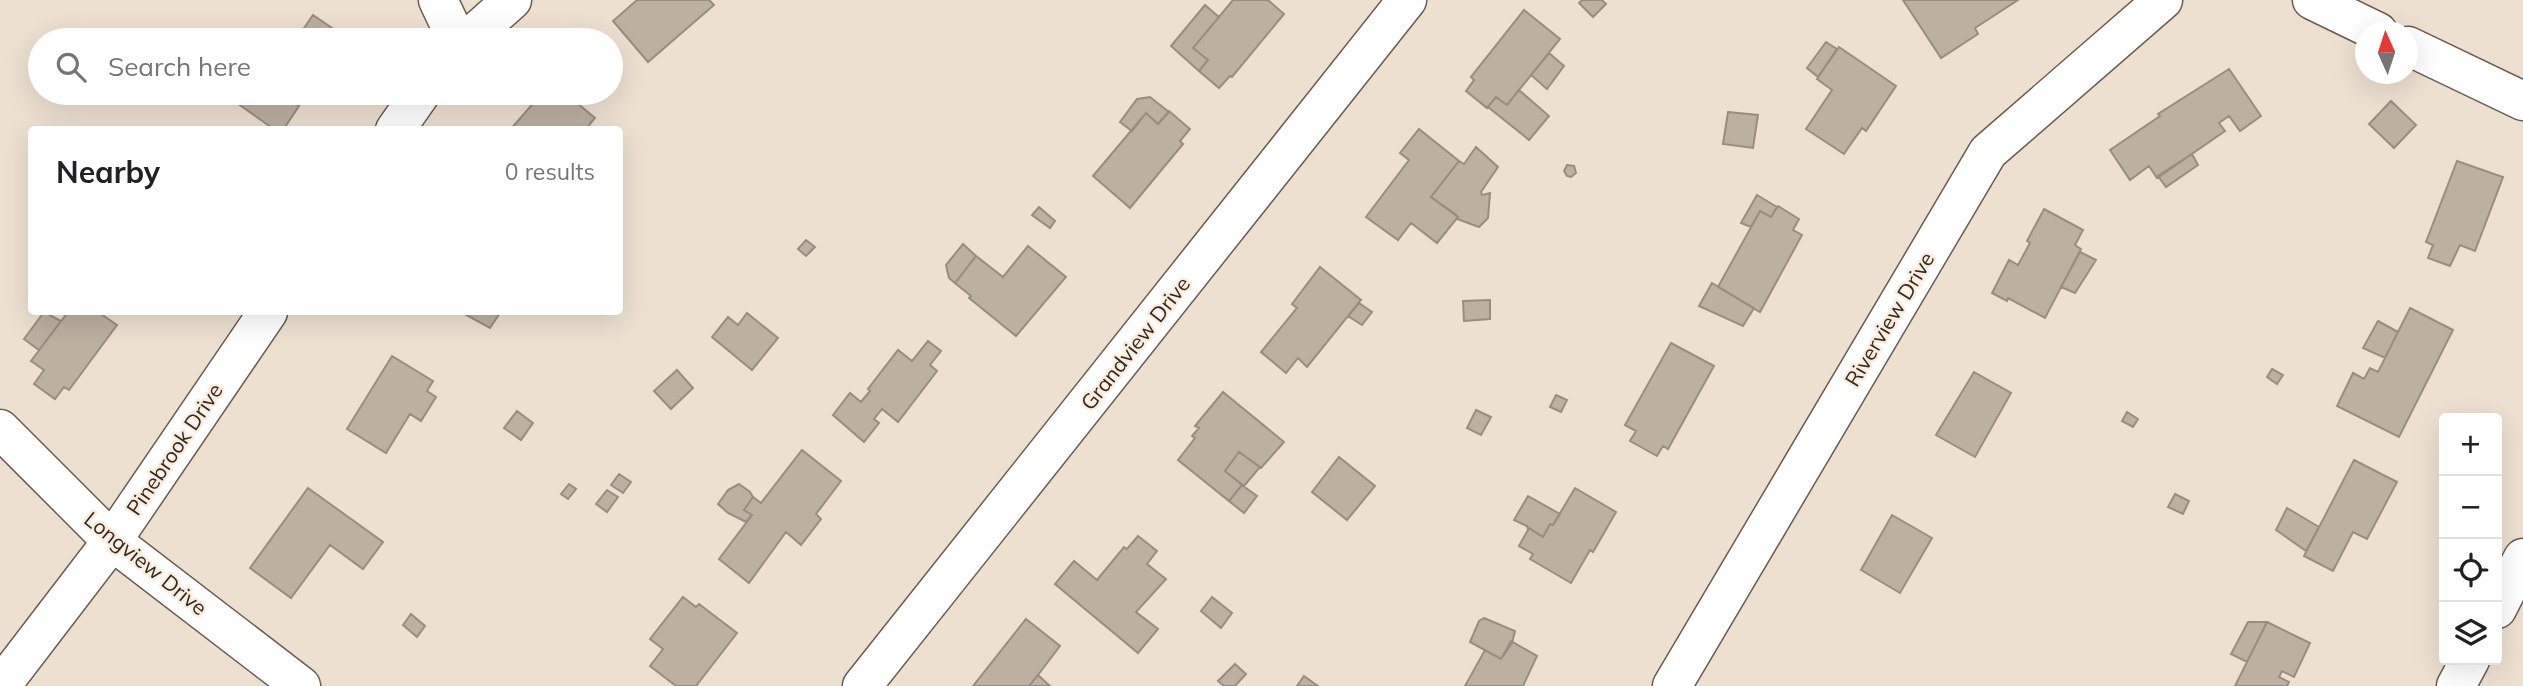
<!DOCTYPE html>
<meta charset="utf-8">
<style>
body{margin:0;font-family:Mulish,sans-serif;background:#f2f2f2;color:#202124}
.controls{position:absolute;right:21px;bottom:21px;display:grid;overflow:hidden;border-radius:7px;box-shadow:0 7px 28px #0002}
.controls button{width:63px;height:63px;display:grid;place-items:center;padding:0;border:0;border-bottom:2px solid #e0e0e0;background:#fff;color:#202124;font:35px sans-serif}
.compass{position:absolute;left:2355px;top:21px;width:63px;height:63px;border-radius:50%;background:#fff;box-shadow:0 7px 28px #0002;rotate:357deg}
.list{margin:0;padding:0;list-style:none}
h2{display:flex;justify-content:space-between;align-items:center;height:91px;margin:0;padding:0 28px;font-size:30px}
h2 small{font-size:23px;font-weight:400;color:#757577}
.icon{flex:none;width:38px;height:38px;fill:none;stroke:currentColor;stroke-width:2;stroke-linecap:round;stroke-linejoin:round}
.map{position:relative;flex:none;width:2523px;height:686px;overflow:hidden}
.search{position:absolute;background:#fff;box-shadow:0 7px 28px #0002;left:28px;top:28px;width:595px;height:77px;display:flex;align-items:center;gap:18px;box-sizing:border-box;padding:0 24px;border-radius:38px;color:#757577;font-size:26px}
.panel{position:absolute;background:#fff;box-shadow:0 7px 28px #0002;left:28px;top:126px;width:595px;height:189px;border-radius:7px}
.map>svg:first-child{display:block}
.building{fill:#bcb0a1;stroke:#998d7f;stroke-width:2}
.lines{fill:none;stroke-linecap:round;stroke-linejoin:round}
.minor-casing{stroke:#685d50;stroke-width:41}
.tertiary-casing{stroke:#685d50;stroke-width:41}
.minor{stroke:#fff;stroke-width:38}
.tertiary{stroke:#fff;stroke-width:38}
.labels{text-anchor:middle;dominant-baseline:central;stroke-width:5;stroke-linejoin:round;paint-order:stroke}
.street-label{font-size:21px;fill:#2f2a24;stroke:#fbedde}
</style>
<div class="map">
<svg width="2523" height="686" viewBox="0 0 2523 686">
<rect width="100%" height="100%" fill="#ede0d1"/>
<!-- building -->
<path class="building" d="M637,0H709L714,5L648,62L613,21Z
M1233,0H1268L1284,14L1232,77L1230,76L1219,88L1199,71L1208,60L1193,48Z
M1582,0H1602L1606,4L1593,17L1579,3Z
M1903,0H2018L1975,28L1978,34L1941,58Z
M1205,5L1219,17L1193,48L1208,60L1199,71L1171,46Z
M1524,10L1560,39L1507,105L1496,97L1487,108L1466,91L1474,80L1471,77Z
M313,15L348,39L347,40H296Z
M1826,42L1837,49L1818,77L1807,68Z
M1839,47L1896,86L1866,131L1862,128L1844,154L1806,129L1832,90L1817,79Z
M1549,53L1564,66L1547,89L1531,75Z
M2229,69L2261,116L2240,131L2229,116L2219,123L2225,131L2157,178L2149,166L2130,180L2110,150L2160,116L2158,114Z
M1519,90L1549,116L1529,140L1488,107L1496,97L1507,105Z
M229,93H302L295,103L299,106L283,130H275L227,96Z
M542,93H565L595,118L585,130H510Z
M1150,97L1169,112L1158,124L1146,113L1132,131L1120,122L1137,99Z
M2391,101L2416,125L2394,148L2369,124Z
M1169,111L1190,129L1180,141L1183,144L1130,208L1093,176L1146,113L1158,124Z
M1728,112L1758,115L1753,148L1723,144Z
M1419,129L1459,161L1431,197L1458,217L1437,243L1411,223L1398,240L1366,217L1409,160L1400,153Z
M1476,147L1498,167L1481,192L1482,195L1490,193L1488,218L1479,227L1457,219L1458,217L1455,214L1431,197L1459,161L1464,164Z
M2192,154L2198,165L2166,187L2158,176Z
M2457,161L2503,177L2475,251L2460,245L2450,266L2428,258L2433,245L2426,242Z
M1567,165L1574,166L1576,173L1571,177L1567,176L1564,171Z
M1757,195L1777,207L1771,217L1760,211L1751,227L1741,223Z
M1778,206L1799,219L1793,230L1802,235L1760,312L1718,287L1760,211L1771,217Z
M1039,207L1055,221L1050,228L1032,215Z
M2044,209L2083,230L2075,245L2081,249L2045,318L2008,298L2007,301L1992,293L2009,260L2018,265L2030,243L2027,241Z
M806,240L815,247L806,256L798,249Z
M963,244L976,256L955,283L949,278L946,265Z
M1028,246L1066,277L1016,336L969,298L971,296L955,283L976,256L1003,277Z
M2080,252L2096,260L2075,293L2061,287Z
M1320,267L1361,300L1307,367L1298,358L1286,373L1261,352L1297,308L1292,304Z
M1712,283L1754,308L1743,326L1699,306Z
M1490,300V319L1464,321L1463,301Z
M1359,303L1372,312L1362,325L1348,316Z
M2410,308L2453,330L2399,437L2337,406L2353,373L2364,379L2370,368L2378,372Z
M44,312L61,321L39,350L24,339Z
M68,312H98L117,325L69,390L64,387L55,399L34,384L44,370L31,361Z
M461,312H498L500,313L490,328Z
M747,313L778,338L752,370L712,337L728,317L738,325Z
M2378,321L2398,332L2385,358L2363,348Z
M928,341L941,351L930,365L937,371L898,422L882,409L874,419L879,423L864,442L833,415L850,393L861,402L870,391L868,389L898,350L912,361Z
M1671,343L1714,366L1668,449L1663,446L1657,456L1630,441L1636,431L1625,425Z
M392,356L433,381L427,391L436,397L421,421L410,414L386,453L347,429Z
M2272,369L2283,375L2277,384L2267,377Z
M677,370L693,388L671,409L654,391Z
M1974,372L2011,393L1975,457L1936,435Z
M1223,392L1284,442L1261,468L1239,452L1225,471L1242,485L1229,501L1178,460L1195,438L1192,436L1199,428L1195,426Z
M1556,395L1567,400L1561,412L1550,407Z
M1476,410L1491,417L1481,435L1467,428Z
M517,411L533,423L521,440L504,428Z
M2127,412L2138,419L2133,427L2122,421Z
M802,450L841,481L816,514L821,519L801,545L786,532L749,583L719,559L752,515L744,510L753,497L761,503Z
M1239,452L1260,467L1244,486L1225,471Z
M1339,457L1375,486L1347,520L1312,492Z
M2354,460L2397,482L2367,539L2353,532L2333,571L2304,556Z
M619,474L631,482L623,493L611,485Z
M569,484L576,489L568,499L561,494Z
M739,484L750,492L753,497L744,510L752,515L746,522L728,513L718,504L728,490Z
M1242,485L1257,496L1244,513L1229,501Z
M308,488L383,542L363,569L330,545L291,598L250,568Z
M1575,488L1616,512L1593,552L1590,550L1571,583L1530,559L1533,554L1519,546L1529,528L1543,537L1550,524L1553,525Z
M607,490L618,497L607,512L596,504Z
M2175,494L2189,501L2183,514L2168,507Z
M1528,496L1560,514L1553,525L1550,524L1543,537L1529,528L1528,530L1527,526L1514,520Z
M2287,508L2319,527L2306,551L2276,530Z
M1892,515L1932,538L1900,593L1861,570Z
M1138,536L1157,551L1147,564L1166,579L1136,612L1158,629L1138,653L1055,584L1074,561L1097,580L1124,547L1127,549Z
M683,597L696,607L699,604L737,633L696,686H676L650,666L663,649L650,639Z
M1212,597L1232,613L1221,628L1201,611Z
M411,614L425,626L417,637L403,625Z
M1484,618L1515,631L1512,643L1501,659L1470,642L1479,621Z
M1026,619L1060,646L1038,675L1029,686H973Z
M2248,622H2267L2247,662L2231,654Z
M2267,622L2310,643L2294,677L2282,671L2279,677L2289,682L2287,686H2235Z
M1511,641L1537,656L1523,686H1465L1485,650L1501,659Z
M1235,664L1246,674L1235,686H1224L1218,681Z
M1038,675L1050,686H1029Z
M1304,676L1318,686H1297Z"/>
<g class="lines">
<!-- minor casing -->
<g class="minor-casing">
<path id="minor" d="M438,0L457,40
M2312,0L2378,32
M467,40L512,0
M2408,46L2523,101
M395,130L421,93
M2497,609L2523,558
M1,686L112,541L268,312
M862,686L1407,0
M1672,686L1988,152L2163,0
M2456,686L2470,660"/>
</g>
<!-- tertiary casing -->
<g class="tertiary-casing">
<path id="tertiary" d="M0,429L112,541L301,686"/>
</g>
<!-- minor -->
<use href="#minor" class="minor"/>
<!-- tertiary -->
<use href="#tertiary" class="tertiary"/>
</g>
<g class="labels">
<!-- street labels -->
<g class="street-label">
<text transform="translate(1889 319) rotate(-59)">Riverview Drive</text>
<text transform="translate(1135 343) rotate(-52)">Grandview Drive</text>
<text transform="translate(174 449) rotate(-56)">Pinebrook Drive</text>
<text transform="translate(146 563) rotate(39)">Longview Drive</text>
</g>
</g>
</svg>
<div class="controls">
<button>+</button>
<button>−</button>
<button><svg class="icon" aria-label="locate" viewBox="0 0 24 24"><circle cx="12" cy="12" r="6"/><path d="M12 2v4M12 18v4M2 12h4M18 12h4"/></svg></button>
<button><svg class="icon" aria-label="layers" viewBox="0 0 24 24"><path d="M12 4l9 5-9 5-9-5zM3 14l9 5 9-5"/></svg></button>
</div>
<svg class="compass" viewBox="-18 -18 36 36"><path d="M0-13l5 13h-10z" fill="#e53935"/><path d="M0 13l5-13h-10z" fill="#757577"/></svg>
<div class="search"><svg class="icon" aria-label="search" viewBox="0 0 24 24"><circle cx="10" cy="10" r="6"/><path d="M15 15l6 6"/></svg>Search here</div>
<section class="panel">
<h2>Nearby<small>0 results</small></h2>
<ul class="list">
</ul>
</section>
</div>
